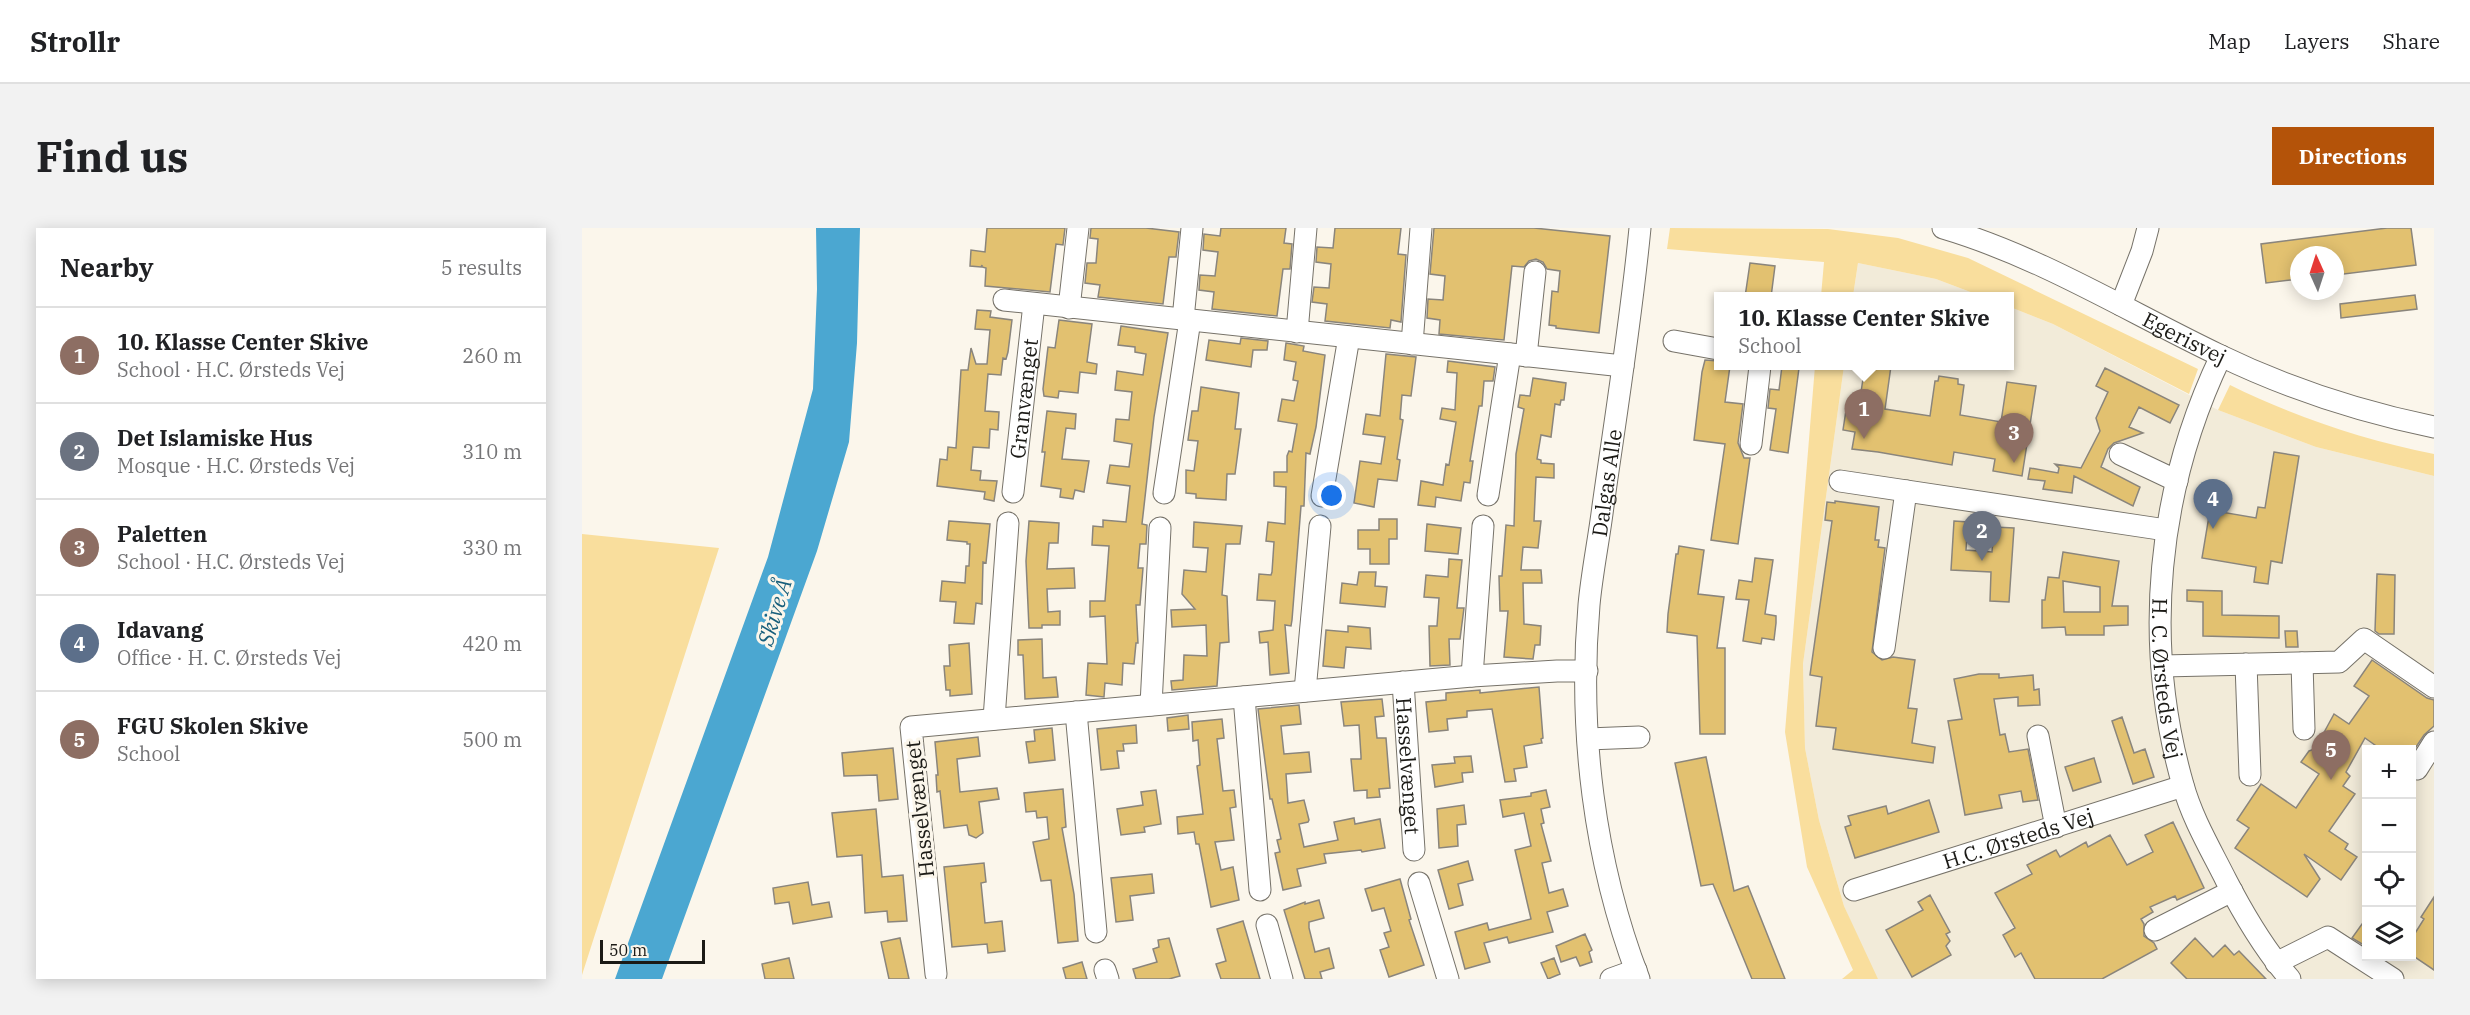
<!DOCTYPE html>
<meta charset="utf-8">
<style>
body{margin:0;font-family:"IBM Plex Serif",serif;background:#f2f2f2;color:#202124}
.controls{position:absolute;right:18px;bottom:18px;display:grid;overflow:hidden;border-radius:0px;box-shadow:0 3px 15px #0003}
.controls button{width:54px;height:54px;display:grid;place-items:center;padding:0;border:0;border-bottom:2px solid #e0e0e0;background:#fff;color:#202124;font:30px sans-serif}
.compass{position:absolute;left:1708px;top:18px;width:54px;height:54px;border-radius:50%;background:#fff;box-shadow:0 3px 15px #0003;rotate:357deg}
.scale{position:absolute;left:18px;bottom:15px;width:105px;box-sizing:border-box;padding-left:6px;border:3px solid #1b1a16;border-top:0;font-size:16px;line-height:21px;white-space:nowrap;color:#1b1a16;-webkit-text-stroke:4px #fbf6eb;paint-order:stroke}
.you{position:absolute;left:750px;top:268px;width:21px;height:21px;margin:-15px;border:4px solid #fff;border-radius:50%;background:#1a73e8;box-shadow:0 0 0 9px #1a73e833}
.badge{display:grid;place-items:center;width:39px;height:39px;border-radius:50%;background:#b45309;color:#fff;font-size:20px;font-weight:700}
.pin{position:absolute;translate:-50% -50px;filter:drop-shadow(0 2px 3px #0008)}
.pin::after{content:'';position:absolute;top:32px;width:21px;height:18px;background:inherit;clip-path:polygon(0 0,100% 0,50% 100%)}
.popup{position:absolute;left:1132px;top:64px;width:300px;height:78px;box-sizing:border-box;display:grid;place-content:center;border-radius:0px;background:#fff;filter:drop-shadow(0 2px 4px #0005);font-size:20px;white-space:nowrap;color:#757577}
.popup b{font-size:22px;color:#202124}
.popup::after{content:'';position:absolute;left:50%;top:100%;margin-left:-12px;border:12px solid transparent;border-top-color:#fff}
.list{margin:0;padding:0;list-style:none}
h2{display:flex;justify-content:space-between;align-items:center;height:78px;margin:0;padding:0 24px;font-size:26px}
h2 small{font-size:20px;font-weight:400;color:#757577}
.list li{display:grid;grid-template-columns:39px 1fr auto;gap:18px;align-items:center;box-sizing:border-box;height:96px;padding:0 24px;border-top:2px solid #e0e0e0}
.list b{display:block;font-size:22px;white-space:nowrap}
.list p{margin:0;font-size:20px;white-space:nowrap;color:#757577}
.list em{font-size:20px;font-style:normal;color:#757577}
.icon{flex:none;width:33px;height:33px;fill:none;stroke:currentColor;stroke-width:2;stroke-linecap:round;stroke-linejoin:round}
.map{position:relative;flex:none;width:1852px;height:751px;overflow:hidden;border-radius:0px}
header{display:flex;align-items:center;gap:36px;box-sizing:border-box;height:84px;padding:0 30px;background:#fff;border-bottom:2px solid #e0e0e0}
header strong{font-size:28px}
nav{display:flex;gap:33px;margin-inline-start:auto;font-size:21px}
.intro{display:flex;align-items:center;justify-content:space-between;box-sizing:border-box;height:144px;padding:0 36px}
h1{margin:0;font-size:42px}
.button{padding:15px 27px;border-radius:0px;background:#b45309;color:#fff;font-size:21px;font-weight:700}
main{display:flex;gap:36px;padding:0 36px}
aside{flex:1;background:#fff;border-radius:0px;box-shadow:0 3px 15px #0003}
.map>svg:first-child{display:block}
.built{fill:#f2ebd9;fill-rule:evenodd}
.green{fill:#f9de9d}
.water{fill:#4ba7d1}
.building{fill:#e2c170;stroke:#8a857c;stroke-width:1.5;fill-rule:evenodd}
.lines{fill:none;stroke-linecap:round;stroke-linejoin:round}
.minor-casing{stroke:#767269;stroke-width:23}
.minor{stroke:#fff;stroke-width:21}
.labels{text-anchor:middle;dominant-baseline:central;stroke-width:6;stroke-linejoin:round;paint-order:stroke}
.street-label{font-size:21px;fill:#1b1a16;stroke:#fbf6eb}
.water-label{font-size:22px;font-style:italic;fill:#175e7b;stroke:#fbf6eb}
</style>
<header>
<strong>Strollr</strong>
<nav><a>Map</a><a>Layers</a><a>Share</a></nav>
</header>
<div class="intro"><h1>Find us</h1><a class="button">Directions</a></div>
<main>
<aside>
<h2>Nearby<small>5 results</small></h2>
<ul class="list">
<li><span class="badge" style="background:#8d6e63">1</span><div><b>10. Klasse Center Skive</b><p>School · H.C. Ørsteds Vej</p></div><em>260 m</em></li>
<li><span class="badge" style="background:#6b7280">2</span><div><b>Det Islamiske Hus</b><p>Mosque · H.C. Ørsteds Vej</p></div><em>310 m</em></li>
<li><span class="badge" style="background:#8d6e63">3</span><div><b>Paletten</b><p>School · H.C. Ørsteds Vej</p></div><em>330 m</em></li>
<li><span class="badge" style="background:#5c6f8a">4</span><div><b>Idavang</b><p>Office · H. C. Ørsteds Vej</p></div><em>420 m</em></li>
<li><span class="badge" style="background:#8d6e63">5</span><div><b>FGU Skolen Skive</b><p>School</p></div><em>500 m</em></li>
</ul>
</aside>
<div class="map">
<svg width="1852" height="751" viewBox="0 0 1852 751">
<rect width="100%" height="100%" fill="#fbf6eb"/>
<!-- built -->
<path class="built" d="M1276,35L1354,51L1399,68H1271Z
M1428,79L1471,96L1636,182L1734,219L1852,248V751H1296L1290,743L1262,678L1237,592L1223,520L1221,436L1262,138H1428ZM1784,522H1830V728H1784Z"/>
<!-- green -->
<path class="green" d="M1088,0L1246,1L1316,10L1386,30L1616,141L1607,166L1471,96L1428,79V68H1399L1354,51L1276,35L1271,68H1239L1242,34L1085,21Z
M1233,138H1262L1221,436L1223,520L1237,592L1262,678L1296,751H1260L1271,742L1225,639L1203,504Z
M1648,157C1713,189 1781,212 1852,226V248L1734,219L1636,182Z
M0,306L137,320L0,747Z"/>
<!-- water -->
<path class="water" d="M234,0H278L275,115L267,214L235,323L80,751H33L186,329L231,161L235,61Z"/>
<!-- building -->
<path class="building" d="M405,0H483L481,17L474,16L468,64L403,58L404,40L400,39V37L399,39L388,38L389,22L403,24Z
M509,0H564L597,4L594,29H587L581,76L516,69L518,57L503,55L505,35H514L516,11L508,10Z
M639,0H704L702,15L710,16L708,41H701L695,88L630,81L632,64L617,62L618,47L633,48L636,24L621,22L622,6L638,8Z
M753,0H819L816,26L824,27L819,94L809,92L808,100L743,93L745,76L730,74L732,59L747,60L749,36L734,34L735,19L751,20Z
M852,0H952L1028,8L1017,105L974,100V98L967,97L970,63L976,64L978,43L965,41L961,34L954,31L947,33L942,39L930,38L922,112L857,106L858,92L845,90L846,71L861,72L863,48L848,46Z
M1805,0H1829L1834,37L1754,47L1753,27H1717V51L1684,55L1679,16Z
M1168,35L1193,38L1189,69H1163Z
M1833,67L1835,81L1759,90L1758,76Z
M395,82L409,83L408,89L430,92L426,124L424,131L421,130L419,147L406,146L403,183L417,184L416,202L408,201L407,220L391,219L389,242L399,243L398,252L415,253L412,273L402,271L403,264L355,258L358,231L365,232L366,219L374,220L379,142H386L389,120L394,136H405L408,102L393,101Z
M477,92L510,96L505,134L515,136L514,146L498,144L496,165L477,163L476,170L462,168L461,161L466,119L473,120Z
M539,98L586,105L572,189L560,296L565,297L564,316H558L556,340H561L558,377H554L556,415H554L552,436L541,435L540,457L523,455L522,469L504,467L506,435L525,436L523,388L508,389V373H523L527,318L510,317L511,298L521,299V292L544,294L548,258L525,255L528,237L547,239L550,216L532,213L534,191L547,192L550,164L533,162L535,143L561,147L564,126L553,124V119L536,117Z
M659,110L686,113L685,122H671L669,139L624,132L627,112L658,116Z
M704,115L722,118L721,123L743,127L734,199L728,226L724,225L722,278H719L710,392L709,398L703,397L707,445L688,447L686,414L678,415L677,404L691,402L693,373L675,372L677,346L689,347L690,344L692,314L684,313L686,294L703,296L704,259L692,258V244H705V228L707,223L710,224L715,196L696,193L700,171L712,173L716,153L711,152L714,134L702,132Z
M804,126L834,129L829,168L820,167L818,191L821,192L815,231L818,232L815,253L796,251L792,279L772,275L778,233L799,236L803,209L781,206L784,186L798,188Z
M1123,132L1137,133V138H1148L1143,174L1161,176L1156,215L1162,230H1168L1156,316L1129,312L1143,216L1112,212L1120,144Z
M866,133L913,139L911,153H902L900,178H897L888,233H891L888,255L882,254L879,273L854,269L853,279L836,277L839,253L861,257L864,236L867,237L874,194L858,191L860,180L873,182L875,145L865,144Z
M1200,138L1217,140L1206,225L1188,222L1194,181L1186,180L1188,161L1197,162Z
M1283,138H1309L1303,181L1348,188L1353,153H1356L1357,148L1376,151V156L1382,157L1378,187L1419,194L1425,154L1454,158L1440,248L1411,243L1413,231L1372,224L1370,237L1296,224L1270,221L1273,204L1261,202L1265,176L1277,177Z
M1523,140L1597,177L1588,195L1557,179L1547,199L1561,205L1532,215L1526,221L1519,239L1558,259L1551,278L1492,248L1490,265L1461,261L1463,253L1446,251L1448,240L1476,245L1477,240L1473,236L1499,240L1518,203L1514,190L1526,164L1514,158Z
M951,150L984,155L982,172H979L978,177L973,176L969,209L959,207L955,231L959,232V235L972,236V250L954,249L952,293H959L956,320L941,319L939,342H959L960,355H941L942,396L959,398L958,417H953L951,431L922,429L926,383H918L917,348H920L924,297L932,298L934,226L942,181L936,179L938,167L948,168Z
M619,159L657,165L653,201H659L653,246H645L644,272L614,270V266L604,265V242L612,243L616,213L606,212L610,183H616Z
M465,183L494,186L493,201L484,200L480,231L507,233L502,264L493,262L491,271L478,269L479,261L459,258L463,224H460Z
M1692,224L1717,228L1700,335L1689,333L1686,356L1672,354L1674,339L1620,330L1628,282L1674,290L1676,279L1683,280Z
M1253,273L1297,279L1293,312H1297L1296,319L1303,320L1290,424L1300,432L1311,429L1333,432L1326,480L1335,481L1330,515L1353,519L1351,535L1251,521L1254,500L1234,498L1240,449L1228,447L1250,293L1243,292L1245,274L1253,275Z
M797,291H815V311H807V336H788V321H776V302H797Z
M367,293L408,296L404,335L401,334L400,376L394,375L392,396L372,395L374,374L358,373L360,353L383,355L384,338H387L388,316H385V314L365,312Z
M447,293L477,295L476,315H467L465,341L492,340L493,360L465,361L466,384L478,383V397H460V400H447L444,333Z
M1372,293L1386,294L1384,322L1410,324L1412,299L1432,300L1427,374L1408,373L1409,344L1369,342Z
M612,294L660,298L658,316H644L640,367L645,368L647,414L638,415L635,458L590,462L589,453L601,452L602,427L625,428L624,397L590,399L589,382L613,381L600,366L602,342L624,344L626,320L611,319Z
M845,296L879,300L876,326L843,323Z
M1097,318L1122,322L1116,366L1142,369L1135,420H1143V506H1118L1115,408L1085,404L1086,386L1094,326H1096Z
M1481,324L1537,333L1530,378H1546V397L1522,398V407H1484L1483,399L1460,400V372H1463L1466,349L1477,350ZM1481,353L1518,359V384H1482Z
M1173,330L1191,332L1183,386L1194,388V395L1192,412L1180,410L1179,416L1161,413L1167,372L1154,371L1157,352L1170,354Z
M867,331L880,332L875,380H882L878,411H867L868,437L848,438L847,398H855L857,370L842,369L844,347L866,349Z
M777,344H794L793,358L805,359L803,379L758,375L760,355L775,357Z
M1795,346L1813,347L1812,406H1797L1793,403Z
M1605,362L1640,363V387L1697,388V410L1621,408V374L1605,373Z
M766,398L788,400L789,421L764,419L762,440L741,438L744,402L766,404Z
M1703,403H1715L1716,419H1704Z
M460,411L461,450L474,449L476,469L443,471L441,427H436V412Z
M387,415L390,466L368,468V462H364L362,438H368L367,417Z
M1790,432L1845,470L1852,472V498L1842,507L1832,522H1800L1783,510L1764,544L1768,548L1761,558L1773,566L1747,603L1766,616L1763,621L1775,629L1759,652L1722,626L1738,651L1725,669L1653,620L1667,600L1655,592L1679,556L1714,580L1737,546L1719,534L1727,523L1733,521L1752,486L1767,496L1787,468L1772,458Z
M1397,446H1417V450L1451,447L1452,462L1457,461L1458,477L1436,478V469L1412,471L1418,507L1423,506L1427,524L1446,521L1456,572L1441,574L1439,563L1417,567L1420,580L1383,587L1366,493L1380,491L1372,451Z
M957,459L961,510L959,511L960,515L942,518L945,539L932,541L934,553L923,554L910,481L885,483V489L865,491L866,502L847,504L844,474L864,472V465L898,462V465Z
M800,471L802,488L793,489L795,510H804L808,560L797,561L798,569L785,570V562L772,563L769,531H779V528L777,497L762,498L759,474Z
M717,477L719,496L699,498L702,526L727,524L729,544L704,546L706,575L722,572L727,592L726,594L717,596L722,619L756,612L752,594L772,590L773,596L798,591L803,620L780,624L779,622L742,626L744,635L715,641L719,658L701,662L693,625L698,624L695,612L699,611L690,571H688L676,481Z
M606,487L607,501L586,503L585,490Z
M1540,489L1552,525L1563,521L1572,549L1551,556L1530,493Z
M640,491L642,510L635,511L641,563L652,562L654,579L648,580L652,612L633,614L639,642L651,639L657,672L629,679L617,616H614L612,604L596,606L595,589L621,586L615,538L618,537L616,512L611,513L610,494Z
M554,497L555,515L541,516L542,523H535L537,540L519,542L515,501Z
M470,500L473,532L447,535L444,514L453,513L452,502Z
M396,509L398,528L375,531L378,564L415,560L417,571L397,574L401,605L394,610L387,607L385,597L362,600L358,563L355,564L354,547H356L353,514Z
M311,520L316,571L297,573L295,547L262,548L260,525Z
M889,528L891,544L880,545L881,554L853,559L850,537L873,535L872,529Z
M1124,529L1152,663L1166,658L1203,751H1170L1131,656L1119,658L1093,535Z
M1512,530L1519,554L1491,563L1483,539Z
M481,561L484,599L480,600L492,666L496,713L476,715L469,652L459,653L451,614L467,611L465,589L455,590L454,583L444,584L442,565Z
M574,562L579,596L562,599L563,604L539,607L535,581L561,577L559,564Z
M964,562L968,579L959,581L962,595L959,596L969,633L960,635L967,665L981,661L986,678L965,684L971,704L927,715L925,709L902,715L908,734L883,741L873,704L905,695L907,702L949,691L933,622L949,618L942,585L921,589L918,572L949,568V565Z
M1347,572L1357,604L1273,630L1263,599L1269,597L1266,588L1304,578L1306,586Z
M882,577L884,596L875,597L876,618L857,620L855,581Z
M294,581L300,649L321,647L325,693L306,694L305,683L283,685L280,627L255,629L250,585Z
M1591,594L1622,660L1595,672L1593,668L1568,679L1571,684L1559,691L1562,696V708L1572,715L1575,721L1520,751H1453L1439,725L1433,729L1421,707L1433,700L1413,665L1450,646L1445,637L1474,622L1478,629L1504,614L1506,619L1528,607L1545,637L1571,624L1563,607Z
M886,633L891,652L876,656L881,677L867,681L856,642Z
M402,635L404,654L399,655L403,695L420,693L423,723L406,725L405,716L370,719L362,639Z
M570,646L572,665L548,668L551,692L534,694L529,650Z
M818,651L829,691L827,692L842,737L807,749L798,722L807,719L802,705L809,703L802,680L790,683L783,661Z
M226,654L230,677L247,674L250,689L211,696L207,674L193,676L191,660Z
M1348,667L1368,704L1364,706L1368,713L1364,718L1369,727L1330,749L1304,702L1341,682L1336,674Z
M1852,669V742L1830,727V710L1842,691L1839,689Z
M737,672L742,690L727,694V700L733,724L747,720L752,740L738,744L740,751H723L702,682L723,674V676Z
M1785,689V719L1770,710Z
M661,693L678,751H639L634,736L644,733L635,701Z
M1003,706L1010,722L1007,724L1010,734L998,738L994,729L979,734L974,718Z
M318,710L327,751H307L299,714Z
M587,710L598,748L587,751H554L551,741L575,734L571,721L577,719L576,712Z
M1613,710L1631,729L1643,717L1652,727L1657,723L1684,751H1605L1589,735Z
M207,730L212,751H183L180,736Z
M972,730L978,746L966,751L959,735Z
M500,734L505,751H484L481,740Z"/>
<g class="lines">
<!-- minor casing -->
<g class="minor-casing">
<g id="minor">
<path id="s1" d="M1361,0C1459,29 1545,83 1637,127C1705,160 1779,184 1852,199"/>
<path d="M422,72L1041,138"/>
<path d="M1539,77L1560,23L1566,0"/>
<path d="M487,80L496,0"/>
<path d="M601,91L610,0"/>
<path d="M715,104L724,0"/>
<path d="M1092,113L1136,121"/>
<path d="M830,116L839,0"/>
<path d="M944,128L953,44"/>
<path id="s2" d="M1639,128C1575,262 1560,414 1601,557C1610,590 1629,622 1644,652C1662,687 1682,721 1708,751"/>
<path d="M1169,216L1178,138"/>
<path d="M1538,226L1595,253"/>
<path d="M1258,253L1584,302"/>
<path id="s3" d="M431,264L452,76"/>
<path d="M582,265L608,92"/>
<path d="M906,267L928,126"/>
<path d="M740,268L767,109"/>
<path d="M1302,420L1324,263"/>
<path d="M1720,435L1722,501"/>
<path d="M1664,436L1668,547"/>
<path d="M1580,438L1757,434L1782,411L1852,459"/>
<path d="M890,448L901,298"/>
<path id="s4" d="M821,454L832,622"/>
<path d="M723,463L738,298"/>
<path d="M662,469L678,662"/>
<path d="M569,477L578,300"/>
<path d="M494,484L514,704"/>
<path d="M412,491L426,295"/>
<path d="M1456,508L1474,599"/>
<path d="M1006,511L1057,509"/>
<path d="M1835,541L1852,514"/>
<path d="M837,655L866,751"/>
<path id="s5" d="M1272,662L1601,558"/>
<path d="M685,697L700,751"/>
<path d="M1573,702L1650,663"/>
<path d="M1694,735L1746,709L1811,751"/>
<path d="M523,742L526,751"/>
<path d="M354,746L329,499L890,448L975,443H1005"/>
<path d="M1029,751L1054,742"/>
<path id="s6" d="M1057,751C1012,634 996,503 1007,377C1010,344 1017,311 1021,278C1034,186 1049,93 1058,0"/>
</g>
</g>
<!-- minor -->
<use href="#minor" class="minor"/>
</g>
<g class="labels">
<!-- street labels -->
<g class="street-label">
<text stroke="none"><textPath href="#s1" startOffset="266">Egerisvej</textPath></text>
<text stroke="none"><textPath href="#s3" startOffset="94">Granvænget</textPath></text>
<text stroke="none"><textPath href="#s6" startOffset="504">Dalgas Alle</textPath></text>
<text stroke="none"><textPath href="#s2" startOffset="332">H. C. Ørsteds Vej</textPath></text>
<text stroke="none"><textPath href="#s4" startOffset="84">Hasselvænget</textPath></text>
<text transform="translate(337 581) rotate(-96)">Hasselvænget</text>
<text stroke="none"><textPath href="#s5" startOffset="172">H.C. Ørsteds Vej</textPath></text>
</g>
<!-- water labels -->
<g class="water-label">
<text transform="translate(192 384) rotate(-73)">Skive Å</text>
</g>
</g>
</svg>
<div class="controls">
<button>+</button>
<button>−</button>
<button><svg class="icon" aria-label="locate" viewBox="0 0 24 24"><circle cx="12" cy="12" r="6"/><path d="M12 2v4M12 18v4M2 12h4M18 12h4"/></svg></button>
<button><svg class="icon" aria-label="layers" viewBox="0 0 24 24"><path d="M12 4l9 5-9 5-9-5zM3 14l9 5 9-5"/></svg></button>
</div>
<svg class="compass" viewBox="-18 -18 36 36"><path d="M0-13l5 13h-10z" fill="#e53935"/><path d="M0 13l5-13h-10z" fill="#757577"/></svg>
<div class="scale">50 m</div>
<div class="you"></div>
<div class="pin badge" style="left:1282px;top:211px;background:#8d6e63">1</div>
<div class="popup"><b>10. Klasse Center Skive</b>School</div>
<div class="pin badge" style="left:1400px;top:333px;background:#6b7280">2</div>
<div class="pin badge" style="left:1432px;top:235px;background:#8d6e63">3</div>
<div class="pin badge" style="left:1631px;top:301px;background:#5c6f8a">4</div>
<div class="pin badge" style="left:1749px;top:552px;background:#8d6e63">5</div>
</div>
</main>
